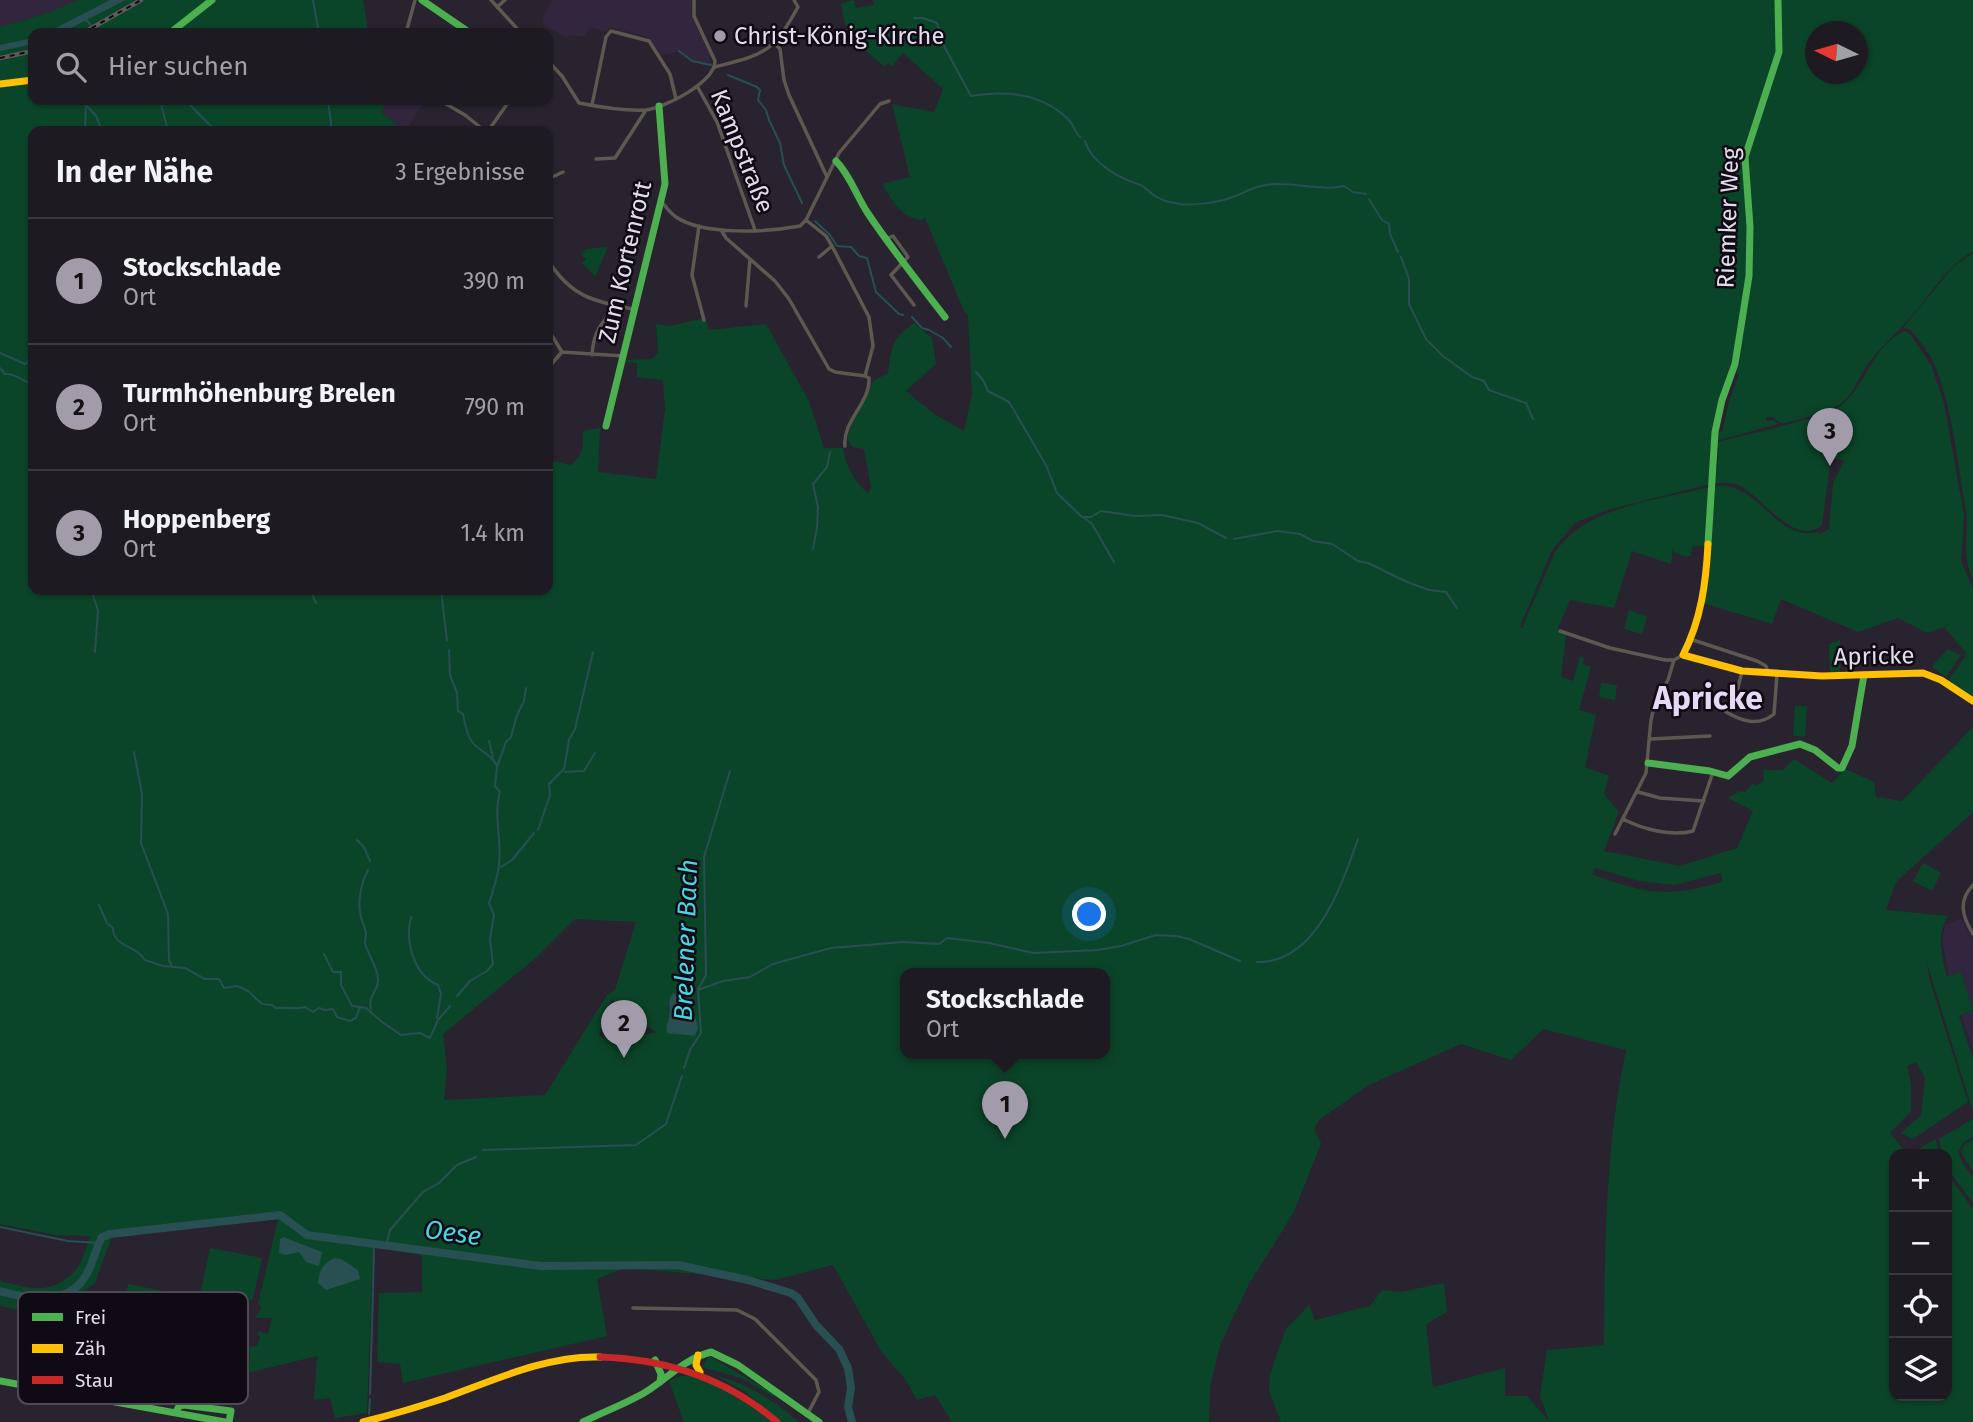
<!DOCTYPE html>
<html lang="de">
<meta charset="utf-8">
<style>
body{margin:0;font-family:"Fira Sans",sans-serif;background:#26232a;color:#f1f3f6}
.controls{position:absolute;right:21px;bottom:21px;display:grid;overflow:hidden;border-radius:14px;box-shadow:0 2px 5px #0004}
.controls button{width:63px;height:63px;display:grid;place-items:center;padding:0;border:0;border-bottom:2px solid #3c3840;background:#1e1a22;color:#f1f3f6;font:35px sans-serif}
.compass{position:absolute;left:1805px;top:21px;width:63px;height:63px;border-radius:50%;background:#1e1a22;box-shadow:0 2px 5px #0004;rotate:275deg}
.you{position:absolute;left:1090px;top:915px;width:24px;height:24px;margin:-18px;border:5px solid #fff;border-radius:50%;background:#1a73e8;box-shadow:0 0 0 10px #1a73e833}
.badge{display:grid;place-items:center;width:46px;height:46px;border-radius:50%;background:#a29ba9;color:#111;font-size:23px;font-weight:700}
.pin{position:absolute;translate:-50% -58px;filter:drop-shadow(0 2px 4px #0008)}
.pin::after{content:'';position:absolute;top:37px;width:24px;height:21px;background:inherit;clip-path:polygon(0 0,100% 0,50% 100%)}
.popup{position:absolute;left:900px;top:968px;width:210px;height:91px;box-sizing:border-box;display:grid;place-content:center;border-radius:14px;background:#1e1a22;filter:drop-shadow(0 2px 5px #0005);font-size:23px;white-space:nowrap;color:#a1a1a5}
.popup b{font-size:26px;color:#f1f3f6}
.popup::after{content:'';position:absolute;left:50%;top:100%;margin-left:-14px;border:14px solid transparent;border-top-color:#1e1a22}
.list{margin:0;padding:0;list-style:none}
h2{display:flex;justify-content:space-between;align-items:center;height:91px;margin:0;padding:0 28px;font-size:30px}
h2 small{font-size:23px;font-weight:400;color:#a1a1a5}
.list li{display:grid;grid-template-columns:46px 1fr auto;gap:21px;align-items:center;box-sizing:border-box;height:126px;padding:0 28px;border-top:2px solid #3c3840}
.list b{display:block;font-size:26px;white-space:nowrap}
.list p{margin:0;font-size:23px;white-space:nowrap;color:#a1a1a5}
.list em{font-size:23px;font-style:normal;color:#a1a1a5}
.icon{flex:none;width:38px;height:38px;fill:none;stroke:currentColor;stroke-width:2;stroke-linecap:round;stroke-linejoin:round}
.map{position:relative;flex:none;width:1973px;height:1422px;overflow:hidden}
.search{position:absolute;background:#1e1a22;box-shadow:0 2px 5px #0004;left:28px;top:28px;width:525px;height:77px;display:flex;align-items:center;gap:18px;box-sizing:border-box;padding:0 24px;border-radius:14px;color:#a1a1a5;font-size:26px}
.panel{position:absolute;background:#1e1a22;box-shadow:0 2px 5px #0004;left:28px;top:126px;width:525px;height:469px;border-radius:14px}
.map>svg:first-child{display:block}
.built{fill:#32253e}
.green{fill:#0b4529;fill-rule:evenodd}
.water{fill:#284f52}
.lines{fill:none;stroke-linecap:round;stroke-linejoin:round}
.stream{stroke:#284f52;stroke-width:2}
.river{stroke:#284f52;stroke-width:8}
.street{stroke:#5e5950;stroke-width:3.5}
.fast{stroke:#4caf50;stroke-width:7}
.slow{stroke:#ffc107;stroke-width:7}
.jam{stroke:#c62828;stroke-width:7}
.rail-casing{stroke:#5f5a5c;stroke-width:4.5}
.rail{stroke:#0f0a13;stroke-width:2;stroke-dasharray:5;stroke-linecap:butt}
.poi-dot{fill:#a29ba9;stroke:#0f0a13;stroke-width:2.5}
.labels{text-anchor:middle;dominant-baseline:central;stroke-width:5;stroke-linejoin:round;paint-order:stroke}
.poi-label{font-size:24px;fill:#e3dceb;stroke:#0f0a13;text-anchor:start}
.street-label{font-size:24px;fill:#e3dceb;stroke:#0f0a13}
.water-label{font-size:26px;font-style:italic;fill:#48d7e2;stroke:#0f0a13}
.district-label{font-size:32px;font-weight:bold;fill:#e6d9f6;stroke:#0f0a13}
.key{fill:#0f0a13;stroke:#4f4954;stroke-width:2}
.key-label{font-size:19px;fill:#e3dceb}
</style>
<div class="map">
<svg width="1973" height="1422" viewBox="0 0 1973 1422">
<rect width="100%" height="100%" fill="#28232e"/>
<!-- built -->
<path class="built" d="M0,0H78L46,14L0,27Z
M552,0H691L692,18L710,54L711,67L693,62L678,52L659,56L651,40L638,34L611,28L605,31L589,27L585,37L570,35L568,38L543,25V18Z
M386,100H425L407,129L398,126L382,113Z
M1961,918L1973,941V1010L1961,972L1949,976L1942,939L1945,925Z
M1973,1011V1047H1972L1961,1015Z"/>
<!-- green -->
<path class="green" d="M78,0H363L367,23V33H33V100H386L382,113L398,126V131H33V590H548V460L571,465C584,455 583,445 583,431L600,428L598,472L656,479L665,409L663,380L637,377V363L624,362L625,360L652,359L658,353L656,324L670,326L705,318L709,330L766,324L809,401L824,448H843C846,468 854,481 868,493L871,487L864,449L852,447L847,438L856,411L867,396L873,381L888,373C892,347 891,339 914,323L932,338L936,364L906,391L934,414L964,431L972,394L968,315L964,311L925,218L921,220C899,216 893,201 882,184L910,177L892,104L934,112L943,89L903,53L892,66L888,63L885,67L866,51L859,40L853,41L843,17L841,3L854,0L856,8L874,5L873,0H1777L1779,47L1743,164L1750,226V255L1735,362L1716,415L1711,440L1710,484L1607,510L1575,523L1552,550L1520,627L1522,628L1554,554C1584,506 1659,500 1710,487L1708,545L1692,547L1691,556H1683L1674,552L1673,548L1671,564L1632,551L1614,608L1570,600L1557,630L1566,635L1561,677L1573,681L1580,656L1584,658L1583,664L1591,667L1579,710L1596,715L1585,767L1609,776L1604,794L1619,812L1604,851L1680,866L1737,848L1753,811L1728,798L1740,791L1745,792L1752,784L1756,786L1764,780L1763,770H1783L1794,759L1832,783L1845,769L1874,782L1876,797L1902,801L1973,727V812L1896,882L1886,910L1948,916C1936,936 1942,953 1946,975L1949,976L1961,972L1973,1010L1959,1016L1973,1059V1112L1926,960L1930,981L1968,1102L1913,1139L1901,1133L1921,1115L1925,1078L1916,1062L1907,1066L1911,1084V1111L1890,1133L1907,1154H1894V1396H1947V1174L1973,1209V1422H1281L1269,1390L1270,1374L1286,1329L1309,1305L1315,1320L1370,1306L1382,1290L1400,1292L1444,1283L1447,1312L1426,1324L1433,1387L1505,1368V1396H1527L1549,1421L1540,1396L1547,1350L1604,1345C1605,1246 1605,1147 1626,1050L1543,1029L1511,1060L1461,1044L1369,1085L1319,1120L1314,1129L1321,1143L1294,1212L1249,1284L1220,1345L1210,1387L1209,1422H952L935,1395L917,1400L905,1379L881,1351L833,1265L775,1280L624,1268L597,1279L607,1336L403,1383L400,1364L377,1362L379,1293L422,1292V1255L373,1246L367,1413L335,1418L330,1398L314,1400L317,1356L247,1373L250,1355L247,1347L257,1346L260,1338L258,1331L268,1334L272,1318H255L262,1307L258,1304L278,1219L112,1236L95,1283L73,1299L25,1311L0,1306V1281C27,1288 51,1296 74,1272C82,1264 86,1247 91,1236L56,1235L0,1224V27L45,14ZM1595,868L1639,881L1674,885L1721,873L1722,882C1667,898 1644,894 1592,874ZM575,919L636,922L615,990L607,995L545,1095L444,1100L447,1068L443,1034L537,957ZM905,973H1105V1053H905ZM611,999L656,1032L619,1041L599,1036ZM692,1002L695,1036L667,1032C666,1023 671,1016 668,1007Z
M1779,0H1973V251C1949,265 1935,287 1918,309C1902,328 1882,345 1867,365C1858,378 1854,395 1840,404C1824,415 1802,418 1784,423H1780L1773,417H1766V421L1774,420L1778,424L1715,441L1716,432H1722L1729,402L1739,374L1736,373L1740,363L1739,345L1753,256L1746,181V158L1779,57ZM1815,32H1857V74H1815Z
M608,247L595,277L582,263L586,259L581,255L586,249Z
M1973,253V580C1961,553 1969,539 1966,511C1958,466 1952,403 1933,361C1928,350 1918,340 1911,330L1903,328L1953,267Z
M1905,331L1910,334L1931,365L1944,403L1964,515L1961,561L1973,588V697L1947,682L1967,654L1944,627L1928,633L1898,618L1858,632L1781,599L1772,624L1703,603L1713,486C1762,481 1773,542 1819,532L1820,534L1829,529L1833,483L1844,461L1831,458L1822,525C1794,548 1763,497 1740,486C1731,482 1722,483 1713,484V471L1717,470L1718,449L1714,448V443C1740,436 1767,430 1793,423C1807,419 1826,416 1839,407C1866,388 1873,343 1905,331Z
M1629,610L1647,617L1642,634L1624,629Z
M1840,640V672L1830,673L1829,644Z
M1948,649L1961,655L1946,677L1933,668V665Z
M1601,683L1617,685L1615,700L1599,697Z
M1795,706H1807L1805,737L1793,736Z
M1923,863L1941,873L1932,891L1913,881Z
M1973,1119V1137L1964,1142L1958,1152L1962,1162L1973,1177V1203L1947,1168V1154H1942L1939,1139Z
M1936,1139L1938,1154H1909Z
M1973,1140V1172L1961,1152L1965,1144Z
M210,1248L262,1258L253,1300L201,1290Z
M128,1284L199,1298L195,1321L124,1307Z
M168,1332L216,1341L212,1366L200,1377L162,1370Z
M709,1356L776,1395L774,1397L741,1378L702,1367Z
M692,1375C721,1388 747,1401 771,1422H684L669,1381L681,1376Z
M715,1375C747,1384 774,1400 799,1422H782L744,1391Z"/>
<!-- water -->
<path class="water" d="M110,0H126L61,33H46Z
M33,38V44L0,51V45Z
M673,993L690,997L698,1028L695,1036L667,1033C665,1025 669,1022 669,1015C671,1006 667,1002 673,993Z
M283,1237L322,1252L319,1266L306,1262L299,1252L286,1255L279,1253L280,1239Z
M335,1258L341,1259L358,1270L360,1279L326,1290L318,1283C319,1271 323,1263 335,1258Z"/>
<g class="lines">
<!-- stream -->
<path class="stream" d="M313,0L319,33
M914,18H923L937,23L945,48L971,96C1006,90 1042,94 1068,119C1073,124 1075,132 1080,137
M85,19L91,25
M679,51L692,61L711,65
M728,75L757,87L760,90L758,100L766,110L769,120L780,143L784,165L802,203
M160,100L168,131
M185,100L216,131
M328,100L332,131
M87,106L96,116L102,131
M85,131L86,100
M1085,141C1091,162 1118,178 1138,184C1145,186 1149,192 1155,196C1161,200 1173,203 1180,204C1193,206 1221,202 1233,197C1248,191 1257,185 1274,184C1298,183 1321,191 1344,186L1353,192L1366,194
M1369,199L1382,220L1389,224L1390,234L1398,252
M815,221L830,235L837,246L851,247L859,256L867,258L876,292L899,314L903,315
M1401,257L1409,279V304L1426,339L1443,356L1472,377L1484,381L1489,390L1526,403L1533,419
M912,317L922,328L929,330L943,338L951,347
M0,353L25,364L33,359
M0,368L5,374C17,373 22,382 33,384
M976,372L983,380L988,391L1009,402L1046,465L1057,493L1082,517H1091L1101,511L1136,516L1162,515L1198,523L1226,538
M1083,517L1092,524L1114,562
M1234,539L1277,531L1300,534L1313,541L1332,544L1358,561L1368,563L1407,582L1429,590L1446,592L1457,608
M813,549L817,528L818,507L813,484L827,467L830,452
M91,590L98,610L95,652
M310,590L316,603
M441,590L447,641
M449,650L450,675L457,693L458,711L463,714C465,723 466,734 472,742C480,752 492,754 497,766
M489,741L493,757
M134,752L142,794L141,843L168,914L169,961L172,966
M565,772L584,771L595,753
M538,830L550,795L549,784L564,769L569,740L575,729L593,652
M357,840L364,847L370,861
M501,867L512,860L534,833
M368,870C361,883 357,902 361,917C362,922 365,927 366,933C366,936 365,940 365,944C368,954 378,968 378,979C379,991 367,996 371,1009
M99,905L107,923L113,928C113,947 136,945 145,960L163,966L185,968L205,979H219L224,988L237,986L248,991L262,1004L272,1005L276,1008C287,1007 296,1010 305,1007L313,1012L319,1008L325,1010L333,1009L337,1017L350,1021L356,1018L360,1007
M411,917C405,940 413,975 438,985L441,994L437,1018
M324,954L333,972H341V985L352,1006L366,1008L382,1022L401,1035L420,1033L430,1038L438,1020L450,1006
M1257,962C1316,964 1342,884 1358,839
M698,990L723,981L750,977L773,964L831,948L903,942L939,944L947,938L989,943L1033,953L1098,950L1121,946L1156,935L1176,936L1189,939L1240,961
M457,996L470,981L487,971L493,964L490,939L494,915L489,903C493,890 498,878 499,864C502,841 493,813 500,792L495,786L497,767L506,742L511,737L517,715L524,701L526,688
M684,1068L690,1050L701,1033L698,990L706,975L704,857L730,771
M483,1150L636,1145L666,1124L682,1076
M0,1227L68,1241L98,1243
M386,1246L390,1230L423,1192L439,1183L457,1165L476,1157
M373,1288L374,1245
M370,1394L373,1290
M369,1414L370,1399"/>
<!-- river -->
<path class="river" d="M0,1291C28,1299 66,1307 85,1277C93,1265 95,1249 102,1237L110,1234L280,1215L307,1235L541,1266L678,1265L748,1280L791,1293L798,1298L816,1325L839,1349L848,1368L851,1388L848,1407L852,1422"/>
<!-- street -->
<path class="street" d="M491,0L521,33
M497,7L505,0
M368,32L376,33
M406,33L415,0
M775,44L780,49L784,80L789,95L827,177
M548,61L562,76L579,103C599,107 625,111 646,110C665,108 715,82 715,61L694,16V0
M715,67C764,54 772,54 798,7L794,0
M697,86L717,122L755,230
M439,100L465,115L485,131
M592,105L606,37L611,31L649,41L670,74L676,99
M488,131L510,100
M596,159L615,158L646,110
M548,179L563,172
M661,201C666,207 670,213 676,217C704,236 768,232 800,226L806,220L839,153L880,104L889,101
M806,220L826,236L832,246L869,317L873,346L865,376
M699,226L692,275L704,320
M721,230L726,238L775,281L789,299L829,369L835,372L865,376
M886,239L893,236L908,257L891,275L914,305
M819,257L832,246
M548,260C570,296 594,302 633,309
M746,306L750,259
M548,329L562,352
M592,355C593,332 602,322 617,306
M548,368L562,352L623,356
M845,446C842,421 871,402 869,378L865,376
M1560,631L1610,648L1665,660H1674L1683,655
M1693,640L1757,661L1766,666L1768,672
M1742,671L1736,696L1726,712C1742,721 1758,727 1774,714L1777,674
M1650,739L1710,736
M1638,792L1660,798L1704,801
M1623,819C1642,829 1672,837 1693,831L1713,772
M1615,834L1646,773L1651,720L1655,703L1668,680L1674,660
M1973,885C1958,901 1962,916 1973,934
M633,1308L737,1310L755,1319L816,1380L819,1392L808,1413"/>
<!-- fast -->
<path class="fast" d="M422,0L470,33
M170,33L212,0
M836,161C850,175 856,195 867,212C891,248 918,282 945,317
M606,426L665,184L659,106
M1708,544L1715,432L1722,400L1735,364L1749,276L1750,227L1745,157L1779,52L1778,0
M1648,763L1710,771L1728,776L1750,757L1800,744L1815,750L1838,768H1842L1852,746L1864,675
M655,1360L661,1374L660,1382
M0,1381L225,1422
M176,1412L179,1406L184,1405L231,1411L229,1422
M583,1422C603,1412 625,1404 644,1393C667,1379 684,1359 711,1352L738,1365L819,1422"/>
<!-- slow -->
<path class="slow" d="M0,84L33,80
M1708,544C1706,583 1701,620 1683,655L1742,671L1822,676L1923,673L1941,680L1973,701
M698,1355L696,1365L700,1372
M363,1422C391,1415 418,1407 445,1398C494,1380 548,1355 600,1357"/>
<!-- jam -->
<path class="jam" d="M600,1357C667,1359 726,1378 777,1422"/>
<!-- rail casing -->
<g class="rail-casing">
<path id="rail" d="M83,33L141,0
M0,58L33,51"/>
</g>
<!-- rail -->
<use href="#rail" class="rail"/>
</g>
<!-- markers -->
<circle class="poi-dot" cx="720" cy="36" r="7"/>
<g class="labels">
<!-- poi labels -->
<g class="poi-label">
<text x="734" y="36">Christ-König-Kirche</text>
</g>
<!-- street labels -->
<g class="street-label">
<text transform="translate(742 151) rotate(68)">Kampstraße</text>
<text transform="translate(1728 218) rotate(-88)">Riemker Weg</text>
<text transform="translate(625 262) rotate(-77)">Zum Kortenrott</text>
<text transform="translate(1874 656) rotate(-1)">Apricke</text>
</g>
<!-- water labels -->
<g class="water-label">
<text transform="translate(686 940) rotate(-88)">Brelener Bach</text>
<text transform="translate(453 1233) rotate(8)">Oese</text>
</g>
<!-- district labels -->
<g class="district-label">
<text x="1708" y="698">Apricke</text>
</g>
</g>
<!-- legend -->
<rect x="18" y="1292" width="230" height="112" rx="10" class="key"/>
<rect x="32" y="1313" width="31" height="8" fill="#4caf50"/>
<rect x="32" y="1344" width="31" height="9" fill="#ffc107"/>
<rect x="32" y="1376" width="31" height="8" fill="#c62828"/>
<g class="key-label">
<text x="75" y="1324">Frei</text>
<text x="75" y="1355">Zäh</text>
<text x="75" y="1387">Stau</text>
</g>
</svg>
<div class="controls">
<button>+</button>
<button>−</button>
<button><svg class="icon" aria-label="locate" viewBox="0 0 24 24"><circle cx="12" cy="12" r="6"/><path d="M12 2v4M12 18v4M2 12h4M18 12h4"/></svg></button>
<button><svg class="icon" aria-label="layers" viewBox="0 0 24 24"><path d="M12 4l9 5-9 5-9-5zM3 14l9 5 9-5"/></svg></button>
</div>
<svg class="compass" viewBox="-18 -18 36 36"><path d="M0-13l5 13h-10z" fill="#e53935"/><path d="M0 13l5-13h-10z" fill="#a1a1a5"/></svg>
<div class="you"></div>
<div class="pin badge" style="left:1005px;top:1139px">1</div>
<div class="popup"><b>Stockschlade</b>Ort</div>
<div class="pin badge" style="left:624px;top:1058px">2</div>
<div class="pin badge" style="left:1830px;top:466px">3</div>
<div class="search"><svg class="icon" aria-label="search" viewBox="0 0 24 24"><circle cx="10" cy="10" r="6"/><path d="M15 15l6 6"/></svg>Hier suchen</div>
<section class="panel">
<h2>In der Nähe<small>3 Ergebnisse</small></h2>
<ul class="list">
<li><span class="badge">1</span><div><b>Stockschlade</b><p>Ort</p></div><em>390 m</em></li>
<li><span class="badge">2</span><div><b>Turmhöhenburg Brelen</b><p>Ort</p></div><em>790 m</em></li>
<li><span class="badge">3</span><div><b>Hoppenberg</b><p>Ort</p></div><em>1.4 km</em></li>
</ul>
</section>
</div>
